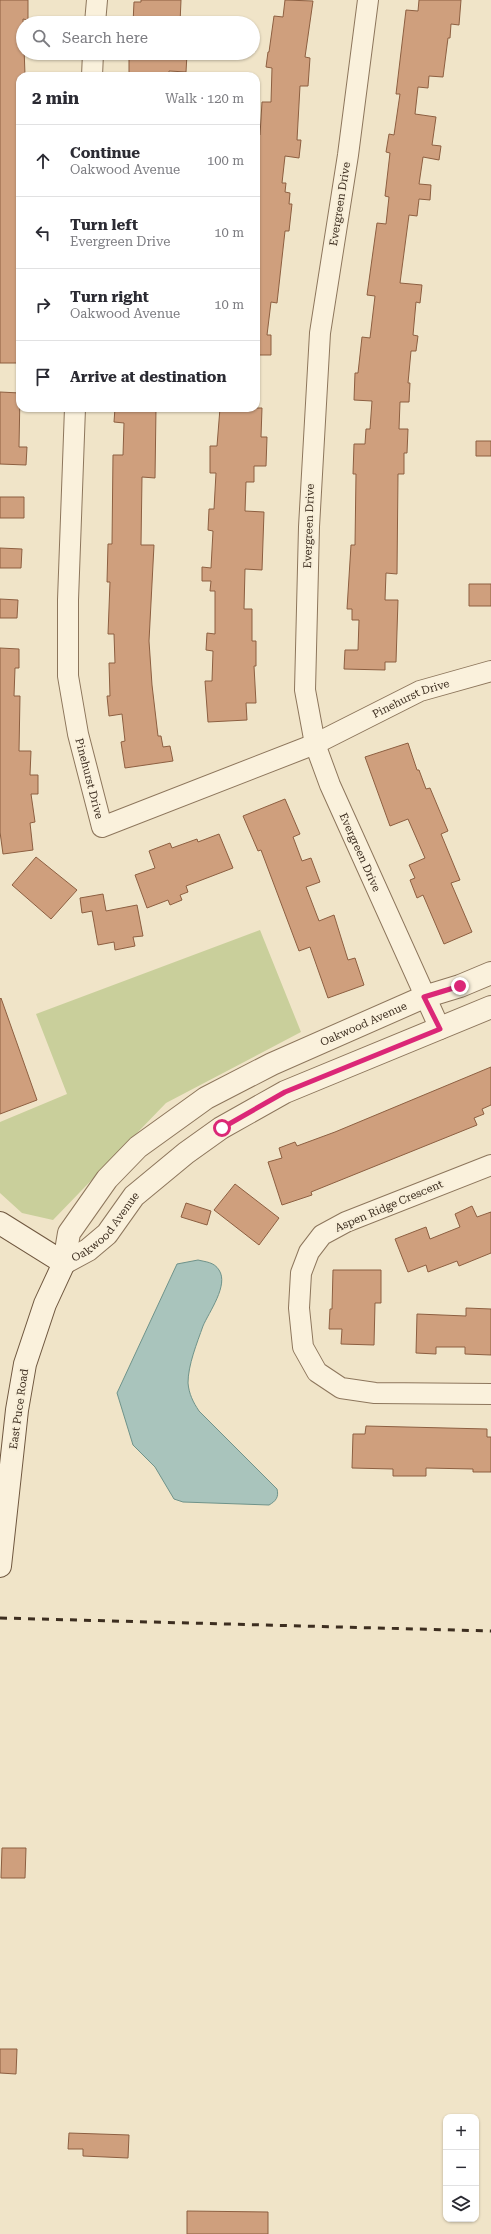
<!DOCTYPE html>
<meta charset="utf-8">
<style>
body{margin:0;font-family:"Roboto Serif",serif;background:#f7f7f7;color:#2b2b33}
.controls{position:absolute;right:12px;bottom:12px;display:grid;overflow:hidden;border-radius:8px;box-shadow:0 1px 3px #0004}
.controls button{width:36px;height:36px;display:grid;place-items:center;padding:0;border:0;border-bottom:1px solid #e1e1e2;background:#fff;color:#2b2b33;font:20px sans-serif}
.stop{position:absolute;width:12px;height:12px;margin:-9px;border:3px solid #db2777;border-radius:50%;background:#fff}
.stop.end{background:#db2777;border-color:#fff;box-shadow:0 1px 4px #0008}
.list{margin:0;padding:0;list-style:none}
h2{display:flex;justify-content:space-between;align-items:center;height:52px;margin:0;padding:0 16px;font-size:17px}
h2 small{font-size:13px;font-weight:400;color:#7c7c81}
.list li{display:grid;grid-template-columns:26px 1fr auto;gap:12px;align-items:center;box-sizing:border-box;height:72px;padding:0 16px;border-top:1px solid #e1e1e2}
.list b{display:block;font-size:15px;white-space:nowrap}
.list p{margin:0;font-size:13px;white-space:nowrap;color:#7c7c81}
.list em{font-size:13px;font-style:normal;color:#7c7c81}
.icon{flex:none;width:22px;height:22px;fill:none;stroke:currentColor;stroke-width:2;stroke-linecap:round;stroke-linejoin:round}
.map{position:relative;flex:none;width:491px;height:2234px;overflow:hidden}
.search{position:absolute;background:#fff;box-shadow:0 1px 3px #0004;left:16px;top:16px;width:244px;height:44px;display:flex;align-items:center;gap:10px;box-sizing:border-box;padding:0 14px;border-radius:22px;color:#7c7c81;font-size:15px}
.panel{position:absolute;background:#fff;box-shadow:0 1px 3px #0004;left:16px;top:72px;width:244px;height:340px;border-radius:12px}
.map>svg:first-child{display:block}
.green{fill:#c9cf9b}
.water{fill:#a9c4bc;stroke:#6f938a}
.building{fill:#cf9f7d;stroke:#8d5f41}
.lines{fill:none;stroke-linecap:round;stroke-linejoin:round}
.minor-casing{stroke:#8d765c;stroke-width:22}
.tertiary-casing{stroke:#8d765c;stroke-width:24}
.secondary-casing{stroke:#6f573f;stroke-width:24}
.minor{stroke:#faf1dc;stroke-width:20}
.tertiary{stroke:#faf1dc;stroke-width:22}
.secondary{stroke:#faf1dc;stroke-width:22}
.rail{stroke:#3d2e20;stroke-width:3;stroke-dasharray:7 7;stroke-linecap:butt}
.route{stroke:#db2777;stroke-width:5}
.labels{text-anchor:middle;dominant-baseline:central;stroke-width:4;stroke-linejoin:round;paint-order:stroke}
.street-label{font-size:11px;fill:#3d2e20;stroke:#f7eed8}
</style>
<div class="map">
<svg width="491" height="2234" viewBox="0 0 491 2234">
<rect width="100%" height="100%" fill="#f0e4c8"/>
<!-- green -->
<path class="green" d="M260,930L301,1032L166,1103L53,1220L22,1213L0,1193V1122L67,1094L36,1014Z"/>
<!-- water -->
<path class="water" d="M198,1260C206,1262 214,1262 219,1270C229,1285 209,1312 203,1326C197,1343 188,1365 188,1383C189,1394 193,1402 199,1411L277,1489C279,1497 276,1501 269,1505L183,1502L174,1499L155,1467L133,1445L117,1393L177,1264Z"/>
<!-- building -->
<path class="building" d="M0,0H28V20L23,19L25,75H20L18,207H20V363H0Z
M141,0H181L180,23H133L134,2H141Z
M285,0L313,1L305,57L310,58L308,86H300L297,140H301L299,158L285,156L282,183H286L285,192L290,193L289,204H292L289,231H285L277,303L271,302L267,335H271V355H256V135H260L262,102H271L272,68L266,67L268,52H269L274,16L283,17Z
M419,0H461L459,25L451,24L450,38H448L443,77L429,76L428,88L418,87L415,114L436,117L432,145L441,146L439,160L423,157L419,184L431,185L430,200L419,199L417,216L409,215L400,283L422,285L420,303L416,302L413,335L418,336L416,351H411L408,383H410L409,402H400L399,429H408L407,453H404V474H398L397,574L386,573L385,600H398L396,662H385V670L344,669L345,650H358L359,620H352V609H347L351,545H355L356,474H353L354,444H365L366,429H370L372,401L354,400L355,373H358L362,337L370,338L375,296L367,295L377,223L386,224L389,197L385,196L390,153L386,152L389,134L394,135L400,94H396L406,10L418,11Z
M129,53L187,54L186,72L169,71V76H129Z
M0,392L20,393L19,447H27L26,465L0,464Z
M115,408H156L155,478L142,477L141,545H154L149,641L152,685L158,736H161L163,747L170,746L173,761L125,768L121,742L125,741L122,714L109,716L107,696H110L109,663H115L114,634H108L110,582H107L108,544H112L113,455H123L124,423L114,422Z
M220,408H262L261,437H267L266,466H254V482H246L245,511L264,512L262,570L245,569L244,609H252V641H256V666H254L256,703H246L247,720L208,722L205,681H212L213,651L206,650L207,633L215,634V591H210L211,581H202V567L211,568L213,531L208,530L209,509H214L216,473H210V446H217Z
M476,441H491V456H476Z
M0,497H24V518H0Z
M0,548L22,549L21,568H0Z
M469,584H491V606H469Z
M0,599L18,600L17,618H0Z
M0,648L19,649V668H15L14,696H20L19,751H31L30,775H38V794H31L35,822L30,823L33,850L3,854L0,832Z
M408,743L417,770H419L426,789L430,788L448,831L441,834L460,880L451,883L472,932L444,944L423,895L417,898L410,880L415,878L409,865L425,858L408,819L390,826L365,757Z
M285,799L300,834L293,837L302,861L311,858L320,882L306,887L319,921L334,915L348,960L355,958L364,985L328,998L310,947L299,951L261,850L258,851L243,816Z
M219,834L233,868L186,886L188,892L180,895L182,900L170,905L168,900L147,908L135,875L155,868L149,851L170,843L172,848L197,839L198,842Z
M36,857L77,890L51,919L12,885Z
M103,894L106,911L137,905L143,936L133,937L135,946L115,950L114,942L98,945L92,911L82,913L80,898Z
M1,998L37,1100L0,1114V999Z
M491,1067V1105L482,1109L484,1114L474,1118L477,1125L311,1192L312,1195L282,1205L268,1162L282,1158L279,1148L295,1142L297,1146L335,1132Z
M235,1184L279,1218L259,1245L214,1210Z
M186,1203L211,1211L207,1225L181,1217Z
M472,1206L477,1217L491,1212V1253L459,1266L457,1261L428,1272L426,1265L408,1272L395,1239L426,1227L430,1239L460,1227L455,1214Z
M333,1270H381V1303H375L374,1345L341,1344L342,1329H329L330,1309H332Z
M466,1308L491,1309V1355L465,1354V1347H436V1354L416,1353L417,1314L466,1316Z
M366,1426L487,1429V1437H491V1472H473V1469L426,1468V1476H393V1469L352,1468L353,1434H365Z
M2,1848H26L25,1878H1Z
M0,2049H17L16,2074L0,2073Z
M69,2133L129,2135L128,2158L83,2156V2149H68Z
M187,2211L268,2212V2234H187Z"/>
<g class="lines">
<!-- minor casing -->
<g class="minor-casing">
<g id="minor">
<path id="s1" d="M368,0L348,155L320,333L309,527L305,690L315,744L330,785L440,1029"/>
<path d="M95,23L97,0"/>
<path d="M92,76L93,53"/>
<path id="s2" d="M75,408L68,600V676L78,734L102,827L315,744L420,691L491,671"/>
<path d="M491,1165L346,1222L322,1235L309,1252L301,1273L299,1308L303,1347L317,1372L341,1388L375,1393L491,1394"/>
</g>
</g>
<!-- tertiary casing -->
<g class="tertiary-casing">
<g id="tertiary">
<path id="s3" d="M64,1263L69,1233L107,1179L138,1147L206,1098L272,1064L424,997L460,986L491,973"/>
<path id="s4" d="M64,1263L88,1250L107,1234L134,1196L186,1153L221,1128L285,1092L491,1007"/>
</g>
</g>
<!-- secondary casing -->
<g class="secondary-casing">
<path id="secondary" d="M0,1223L64,1263L45,1304L25,1364L17,1410L0,1566"/>
</g>
<!-- minor -->
<use href="#minor" class="minor"/>
<!-- tertiary -->
<use href="#tertiary" class="tertiary"/>
<!-- secondary -->
<use href="#secondary" class="secondary"/>
<!-- rail -->
<path class="rail" d="M0,1618L491,1631"/>
</g>
<g class="lines">
<!-- route -->
<path class="route" d="M222,1128L285,1092L440,1029L424,997L460,986"/>
</g>
<g class="labels">
<!-- street labels -->
<g class="street-label">
<text transform="translate(340 204) rotate(-81)">Evergreen Drive</text>
<text transform="translate(309 526) rotate(-88)">Evergreen Drive</text>
<text stroke="none"><textPath href="#s2" startOffset="758">Pinehurst Drive</textPath></text>
<text stroke="none"><textPath href="#s2" startOffset="373">Pinehurst Drive</textPath></text>
<text stroke="none"><textPath href="#s1" startOffset="866">Evergreen Drive</textPath></text>
<text stroke="none"><textPath href="#s3" startOffset="399">Oakwood Avenue</textPath></text>
<text transform="translate(389 1206) rotate(-23)">Aspen Ridge Crescent</text>
<text stroke="none"><textPath href="#s4" startOffset="56">Oakwood Avenue</textPath></text>
<text transform="translate(19 1409) rotate(-82)">East Puce Road</text>
</g>
</g>
</svg>
<div class="controls">
<button>+</button>
<button>−</button>
<button><svg class="icon" aria-label="layers" viewBox="0 0 24 24"><path d="M12 4l9 5-9 5-9-5zM3 14l9 5 9-5"/></svg></button>
</div>
<div class="stop" style="left:222px;top:1128px"></div>
<div class="stop end" style="left:460px;top:986px"></div>
<div class="search"><svg class="icon" aria-label="search" viewBox="0 0 24 24"><circle cx="10" cy="10" r="6"/><path d="M15 15l6 6"/></svg>Search here</div>
<section class="panel">
<h2>2 min<small>Walk · 120 m</small></h2>
<ul class="list">
<li><svg class="icon" aria-label="ahead" viewBox="0 0 24 24"><path d="M12 20V5M6 11l6-6 6 6"/></svg><div><b>Continue</b><p>Oakwood Avenue</p></div><em>100 m</em></li>
<li><svg class="icon" aria-label="left" viewBox="0 0 24 24"><path d="M17 20v-9H6M10 6l-5 5 5 5"/></svg><div><b>Turn left</b><p>Evergreen Drive</p></div><em>10 m</em></li>
<li><svg class="icon" aria-label="right" viewBox="0 0 24 24"><path d="M7 20v-9h11M14 6l5 5-5 5"/></svg><div><b>Turn right</b><p>Oakwood Avenue</p></div><em>10 m</em></li>
<li><svg class="icon" aria-label="arrive" viewBox="0 0 24 24"><path d="M6 21V4h12l-3 4 3 4H6"/></svg><div><b>Arrive at destination</b></div></li>
</ul>
</section>
</div>
